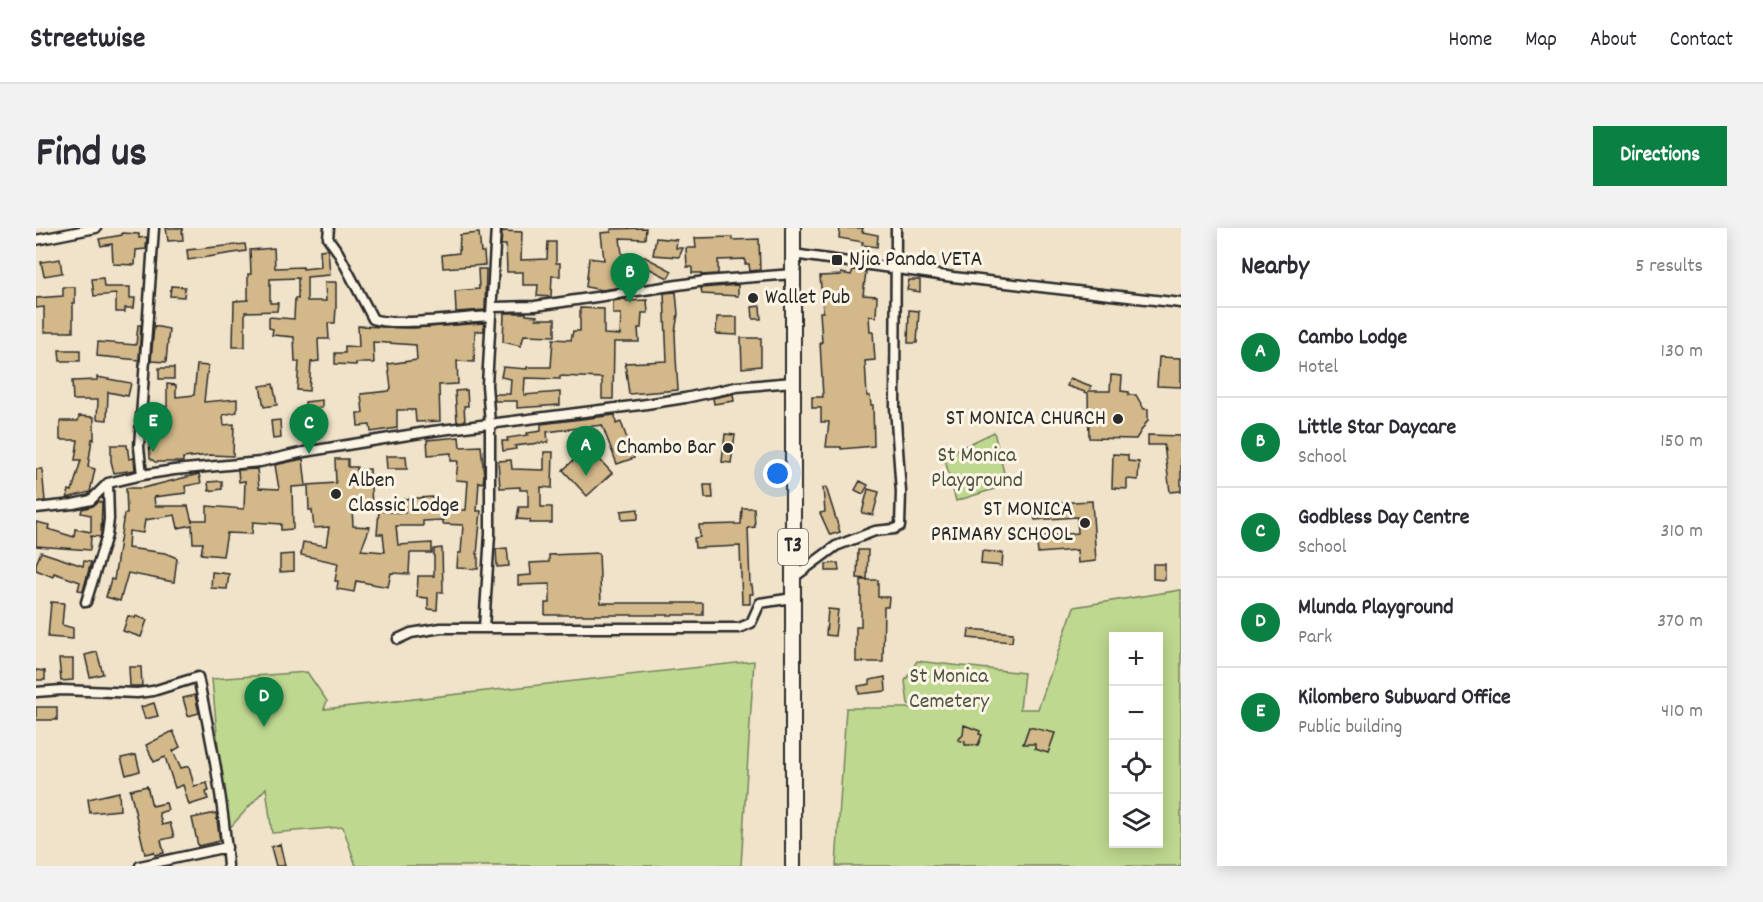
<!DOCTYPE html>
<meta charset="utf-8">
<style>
body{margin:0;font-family:Dekko,sans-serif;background:#f2f2f3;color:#2b2b33}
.controls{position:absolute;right:18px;bottom:18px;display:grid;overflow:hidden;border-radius:0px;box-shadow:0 3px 15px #0003}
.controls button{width:54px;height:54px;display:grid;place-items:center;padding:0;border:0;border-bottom:2px solid #e1e1e2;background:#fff;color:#2b2b33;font:30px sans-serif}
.you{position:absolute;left:742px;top:246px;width:21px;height:21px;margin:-15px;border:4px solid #fff;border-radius:50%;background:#1a73e8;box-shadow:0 0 0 9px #1a73e833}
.badge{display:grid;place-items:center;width:39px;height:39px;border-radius:50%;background:#0b8043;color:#fff;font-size:20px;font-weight:700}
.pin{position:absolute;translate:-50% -50px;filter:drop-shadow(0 2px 3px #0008)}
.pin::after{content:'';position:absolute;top:32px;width:21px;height:18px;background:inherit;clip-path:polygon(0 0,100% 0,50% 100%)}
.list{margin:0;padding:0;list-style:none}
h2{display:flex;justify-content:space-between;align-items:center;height:78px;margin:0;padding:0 24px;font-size:26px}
h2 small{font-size:20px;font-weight:400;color:#7c7c81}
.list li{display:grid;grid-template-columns:39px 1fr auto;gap:18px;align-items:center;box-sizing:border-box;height:90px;padding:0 24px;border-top:2px solid #e1e1e2}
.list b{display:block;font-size:22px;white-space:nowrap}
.list p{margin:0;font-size:20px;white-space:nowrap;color:#7c7c81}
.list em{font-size:20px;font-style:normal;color:#7c7c81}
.icon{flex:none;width:33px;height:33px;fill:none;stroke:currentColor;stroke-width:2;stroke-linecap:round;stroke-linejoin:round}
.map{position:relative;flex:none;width:1145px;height:638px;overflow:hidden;border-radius:0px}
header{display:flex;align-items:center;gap:36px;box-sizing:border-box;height:84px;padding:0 30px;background:#fff;border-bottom:2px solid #e1e1e2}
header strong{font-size:28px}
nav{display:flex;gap:33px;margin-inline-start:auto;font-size:21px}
.intro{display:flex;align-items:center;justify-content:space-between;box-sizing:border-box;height:144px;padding:0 36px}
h1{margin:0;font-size:42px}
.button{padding:15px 27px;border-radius:0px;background:#0b8043;color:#fff;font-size:21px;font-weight:700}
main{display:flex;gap:36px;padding:0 36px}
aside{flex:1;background:#fff;border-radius:0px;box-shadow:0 3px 15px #0003}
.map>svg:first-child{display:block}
.green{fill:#bed88f;stroke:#74825d;stroke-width:1.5;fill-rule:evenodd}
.building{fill:#d3b889;stroke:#2b2b2b;stroke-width:1.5}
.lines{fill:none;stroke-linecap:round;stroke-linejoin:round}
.minor-casing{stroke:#2b2b2b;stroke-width:13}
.trunk-casing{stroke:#2b2b2b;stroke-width:18}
.minor{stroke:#fcf5e5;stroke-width:8}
.trunk{stroke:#fcf5e5;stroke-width:14}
.poi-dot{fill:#2b2b2b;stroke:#fcf5e5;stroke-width:2}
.labels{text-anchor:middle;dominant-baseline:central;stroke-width:6;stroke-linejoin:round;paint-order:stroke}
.shield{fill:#fcf5e5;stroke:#6a6863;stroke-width:1.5}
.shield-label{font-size:21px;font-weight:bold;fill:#2b2b2b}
.poi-label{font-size:22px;fill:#2b2b2b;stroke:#fcf5e5;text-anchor:start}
.park-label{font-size:22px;fill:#505644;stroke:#fcf5e5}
</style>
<header>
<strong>Streetwise</strong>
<nav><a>Home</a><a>Map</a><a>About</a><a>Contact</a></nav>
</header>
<div class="intro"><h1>Find us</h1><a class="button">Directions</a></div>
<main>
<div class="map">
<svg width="1145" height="638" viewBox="0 0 1145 638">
<rect width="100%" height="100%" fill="#f0e3c9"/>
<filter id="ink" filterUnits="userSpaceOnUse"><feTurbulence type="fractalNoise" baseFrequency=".0167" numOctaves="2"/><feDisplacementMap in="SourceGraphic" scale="12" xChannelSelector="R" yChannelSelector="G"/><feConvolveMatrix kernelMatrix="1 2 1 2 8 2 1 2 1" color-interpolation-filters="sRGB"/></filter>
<g filter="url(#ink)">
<!-- green -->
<path class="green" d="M958,204L971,257L920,273L908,228Z
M1145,362V638H800L810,480H887L872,476L869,453L881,433L988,445L984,481H1002L1038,379ZM1078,409H1122V616H1078Z
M718,433L705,638H320L307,599L236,605L230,560L190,604L176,451L271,444L291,473L288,481Z"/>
<!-- building -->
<path class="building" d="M130,0H146L147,12L132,13Z
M610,0L609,11L584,10L586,26L605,27L636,43L632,50L602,35L601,41L586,40V59L566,62L550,59L553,30L568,32L565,5L575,4V1Z
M804,0H827L826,4L842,7L841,19L826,17L827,14L803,10Z
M466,3L486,4L485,32L511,31L512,14H520V35H524V48H516L515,69L501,68L502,57H487V44H471L470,17H465Z
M86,5L103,6V10L111,9L110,21L100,22L99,37L77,36L76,16L65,18L63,11L86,7Z
M443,5L445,24H448L449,37L407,40L406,27L423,25L424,7Z
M696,9V12L723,11L724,42L714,43L713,36H709V31L682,32V46L665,47V45H656V39H651L650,20H660L659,10Z
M620,10L641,12L640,20H647L643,29L617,27Z
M209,16L210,23L152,32L151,22Z
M238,20L239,40L267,39V41L285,39L284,22L292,21L294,47L271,49V73H290L289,54H300V80L299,95H292L293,111H282L283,133L275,134L273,163L261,162L263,134H259L258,109L236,107L237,101L233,100V89L258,91L259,70L262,71V50L234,51V75H242L241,83L209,84V119H197L198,73L212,72V46H215L214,22Z
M24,31L26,45L8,48L5,34Z
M442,41H450L449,82L420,84L419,63L443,61Z
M817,42L830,44L827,67L841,68L840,89L833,88L834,104H837L839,132L829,133L831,168H834L835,177H837L838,218L805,221V219H790L793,194H785V180H776V169H787L784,114H786L784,84H787L784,48L805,47V45L815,47Z
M67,50L68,59H94V70H99L98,80H89V84H80V66L58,68L56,51Z
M873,52H884V64L871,62Z
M702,57V68L666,66L665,60Z
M135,58L149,59L148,69L134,68Z
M27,59H39V75H37V104H8V79L0,80V70L27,68Z
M640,64L642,86L639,104L640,130L642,162L593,166L589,135L631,133L628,65Z
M589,71L591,73L611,72L612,85H606L605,100H602L603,114H578L577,171H566V150L524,148V151L489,150L488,167L524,164V177L481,180V173H459L458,166H474L475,151L465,149L467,139L491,141V139H515L517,111L535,112L537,103H544V80L568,81V106L584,107L585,86H577V73Z
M724,78L725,91H717L716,79Z
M873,82L883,83L881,115H872Z
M468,85H490V87L501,88L500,91H519V108L488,107L485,118L467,114Z
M681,89H701V107L680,106Z
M448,95V103H439L438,134L421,133L422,156L403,157L404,193L380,194L379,182H361V200L335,204L334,197L322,198L321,185H327L325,166L353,163L355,160L352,136L381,132L380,117L337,114L338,135H320V137L299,136V125H309V118L323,119L322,98L377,100Z
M102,97H105L103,132L61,128L62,114L100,117Z
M118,98L133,101L130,134L115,133Z
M705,110H725V138L706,140Z
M23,122H44V133H24Z
M1123,129L1145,130V159L1121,158Z
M161,137L172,138L168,174L201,171V184L187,187L188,197L198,196L197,228L175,227L147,230V234H119L114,230L113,211H115L117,178L131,179V156L140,157V169L158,167Z
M123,140H138V151H123Z
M1075,147L1086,148L1085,163L1093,164V167H1100L1108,181H1112V192L1100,211L1053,210L1052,165L1031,158L1034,150L1055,158L1053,163H1074Z
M61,149L95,155L92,168L72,164L71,192L61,191L62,172H37L36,153L61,152Z
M237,156L241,177L228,179L224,158Z
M431,162L432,178H428L429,193L421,194L419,163Z
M697,166L698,173L678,176L677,170Z
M286,172V180L269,181V174Z
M579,187L580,196L585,194L598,230L581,236L566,197L511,204L512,214L479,218L480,221L467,223L466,213H472L471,210L492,207L491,205L505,203V196Z
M43,188L58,189V212L56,211L52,239L59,241L54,264L31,270L33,262L36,263L45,232H39L42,212H24V193H42Z
M244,192L245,210L237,211L235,193Z
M689,206L699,207L695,235L686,234Z
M1112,207L1145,208V263L1134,264L1128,217H1112Z
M423,209L424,219L445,218L448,247L447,255L443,254L441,283H445L441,326H442V341L421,340L422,325H425L427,297L407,296V292L387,293V298H360L362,317L396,315V325H374L373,346L355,345L352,359L320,353L318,364L301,361L302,353H299L302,335L265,327L267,314L290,318L293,299L278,300L276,282H273L272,257L300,255L299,231H312V239H321V242L334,241L336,279L316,280L317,298L334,299L325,322L349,324L347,306H341L343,283L369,285L368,271L396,269L397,281L430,282L432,253L420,252L422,233H415V225L392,227L391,212Z
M75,217H91L93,231L98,230L99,242L78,245L75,233Z
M552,219L576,245L551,268L527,242Z
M508,224H517L516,260L505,259V279H516V295H494V292L481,291L483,279H492V262H484V259L464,260L462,233L475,232L476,241L508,242Z
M1077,226L1092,227V233L1103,234L1102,252L1091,251V261L1076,260Z
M350,228H370L371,241H351Z
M267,231L270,258L256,259L257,301L245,302V296L217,294L216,306L191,305L187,328L165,326L167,315H157L156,297L142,300L139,287L109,292L107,305L93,303L92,320L129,325L141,330L138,354L92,345L84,373L70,369L75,351L78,352L88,286H91L90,260H107L163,246L165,255L149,258L150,265L118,269L119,278H152L156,294V292H171V278L208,281L209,253L203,254L202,242L221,241L223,260L243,261L239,237Z
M0,241H6L9,273L0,274Z
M186,253V261L173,263L172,254Z
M824,253L832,257L827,266L819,262Z
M668,257H676L677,270H669Z
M790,259L804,304L794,307L784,285L789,284L787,260Z
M832,261L843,264L837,287L826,285Z
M1056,273L1060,333L1042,335L1041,322L1002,325L1000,309L1042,305L1041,289L999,292L997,276Z
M62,274H66L65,306L64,309L55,308L54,322L0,318V294L13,297L12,301L38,309L39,301L55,304V287L45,285L46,281L57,278Z
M706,280H718L719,299L712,300L714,357H716L717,366H714V376H706L704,318L659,320L658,310L664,309L663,297L705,296Z
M602,281V291L586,292L585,283Z
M406,320L407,364H402L401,382L392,381V370L381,369L382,348H398V321Z
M471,320L473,338L461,339L460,321Z
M822,322H832L831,351L821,350Z
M946,323L967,325L966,338L945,336Z
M5,324L47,338L48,333L55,334L47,363L42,362L44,354L18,345L17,349L0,342V336Z
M563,325L565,375H667V387H509V375H514V356L482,357V348L495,347L494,335L513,334V327Z
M258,326V343L244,344V327Z
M802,335L803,343H790V336Z
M1117,336H1129V352L1117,351Z
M176,344L193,346L191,361L175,360Z
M825,352H842V369H853L852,379H848L847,434H820V399H825Z
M15,374L28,375L26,397L37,400V411L12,409Z
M792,381L802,382L799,408L790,407Z
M92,388L99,390L100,388L111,392L105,409L87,403Z
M933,401L977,405L976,414L932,410Z
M61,424L67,446L54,449L49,427Z
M23,431H37V452L25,453Z
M93,439H105L106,458H94Z
M0,442L9,443V452H0Z
M849,449L850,463L823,466L822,458L834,456V452Z
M159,467L163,485L152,488L147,470Z
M118,475L122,488L109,491L105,479Z
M0,479H21V492H0Z
M928,497L944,503L943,506L946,507L942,517H929V514L922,512L927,507Z
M993,499L1019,505L1012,525L999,521V516H987Z
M137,503L144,519L137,523L145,540L153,538L158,558L171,555L173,563L170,564L172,571L153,577L147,557L139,560L129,529L118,534L110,517Z
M100,527L104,543L90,547L85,530Z
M111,558L116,578L130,575L132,582L123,585L126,597L134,595L138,609L125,612L128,625L119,627L118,624L109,626L94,562Z
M83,564L84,582L54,585L52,571Z
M180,585L184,613L162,618L156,590Z
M244,616L249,638H240L235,619Z"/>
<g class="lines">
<!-- minor casing -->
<g class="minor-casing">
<path id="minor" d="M293,0L292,10L302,24L337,91C358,99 429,89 455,88
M0,12L60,0
M757,26L917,49L1145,75
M456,79L499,78L669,53L757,46
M106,247L103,219L118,0
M0,280L37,276L55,272L72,255L106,247L138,242L224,234L268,224L397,203L604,177L649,170L700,159L757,154
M757,350L800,318L839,303L858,301L864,298L865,264L859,179L860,0
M50,374L71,307L73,291L72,255
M448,400L454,306V196L451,157L460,0
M362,411L375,405L405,400H703L715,395L724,375L757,370
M0,464L26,462L101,465L117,463L162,449C175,511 188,574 192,638
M104,638L191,619"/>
</g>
<!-- trunk casing -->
<g class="trunk-casing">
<path id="trunk" d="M757,0V638"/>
</g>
<!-- minor -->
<use href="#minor" class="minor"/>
<!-- trunk -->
<use href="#trunk" class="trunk"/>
</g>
</g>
<!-- markers -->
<g class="poi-dot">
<rect x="795" y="26" width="12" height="12" rx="3"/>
<circle cx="717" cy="70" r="6"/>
<circle cx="1082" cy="191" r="6"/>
<circle cx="692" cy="220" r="6"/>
<circle cx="300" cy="266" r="6"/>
<circle cx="1049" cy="295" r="6"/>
</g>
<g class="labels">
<!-- shield labels -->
<rect class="shield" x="742" y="301" width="30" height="36" rx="4.5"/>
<g class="shield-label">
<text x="757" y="319">T3</text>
</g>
<!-- poi labels -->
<g class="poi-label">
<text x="813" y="32">Njia Panda VETA</text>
<text x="729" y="70">Wallet Pub</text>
<text x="1070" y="191" text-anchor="end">ST MONICA CHURCH</text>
<text x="680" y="220" text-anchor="end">Chambo Bar</text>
<text x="312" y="253">Alben<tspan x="312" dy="25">Classic Lodge</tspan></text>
<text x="1037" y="282" text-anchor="end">ST MONICA<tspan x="1037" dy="25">PRIMARY SCHOOL</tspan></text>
</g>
<!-- park labels -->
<g class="park-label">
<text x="941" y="228">St Monica<tspan x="941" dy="25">Playground</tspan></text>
<text x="913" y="449">St Monica<tspan x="913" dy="25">Cemetery</tspan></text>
</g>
</g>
</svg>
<div class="controls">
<button>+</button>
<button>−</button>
<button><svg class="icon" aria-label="locate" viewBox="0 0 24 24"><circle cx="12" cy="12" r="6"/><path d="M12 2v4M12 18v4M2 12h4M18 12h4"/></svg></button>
<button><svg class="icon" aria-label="layers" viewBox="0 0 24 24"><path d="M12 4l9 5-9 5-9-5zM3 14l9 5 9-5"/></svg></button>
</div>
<div class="you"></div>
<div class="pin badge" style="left:550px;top:248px">A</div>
<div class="pin badge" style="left:594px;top:75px">B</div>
<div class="pin badge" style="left:273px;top:226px">C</div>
<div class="pin badge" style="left:228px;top:499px">D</div>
<div class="pin badge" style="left:117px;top:224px">E</div>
</div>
<aside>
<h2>Nearby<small>5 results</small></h2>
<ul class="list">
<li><span class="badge">A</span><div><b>Cambo Lodge</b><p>Hotel</p></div><em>130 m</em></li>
<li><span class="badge">B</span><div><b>Little Star Daycare</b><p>School</p></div><em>150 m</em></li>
<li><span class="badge">C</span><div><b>Godbless Day Centre</b><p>School</p></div><em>310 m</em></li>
<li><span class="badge">D</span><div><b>Mlunda Playground</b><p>Park</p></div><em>370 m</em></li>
<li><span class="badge">E</span><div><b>Kilombero Subward Office</b><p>Public building</p></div><em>410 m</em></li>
</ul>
</aside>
</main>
